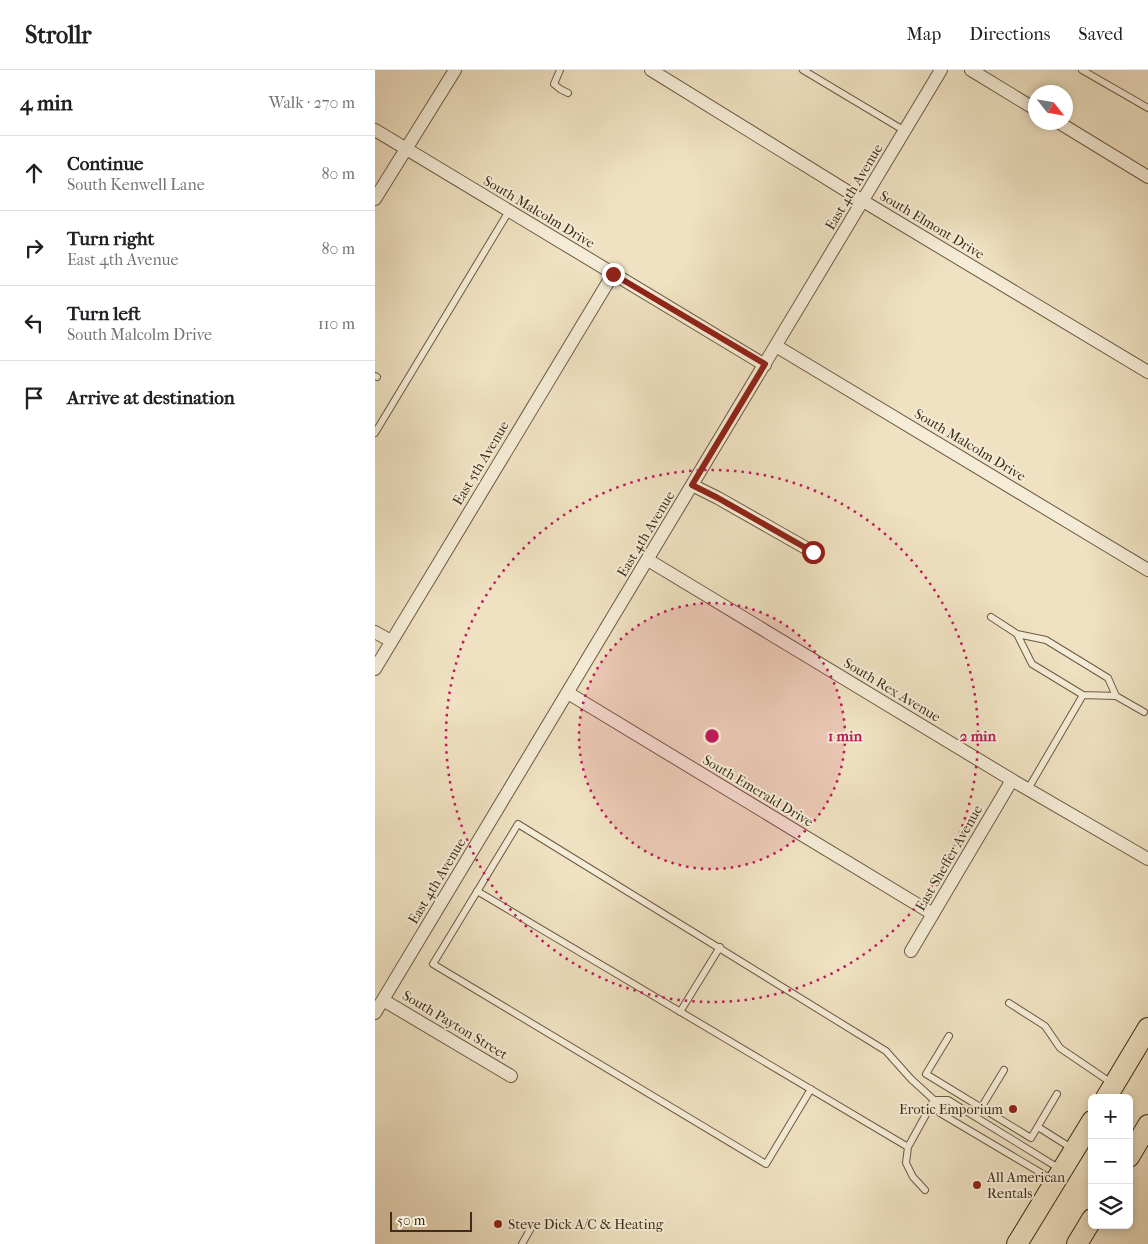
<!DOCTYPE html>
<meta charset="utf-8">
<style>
body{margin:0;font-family:"IM FELL French Canon",serif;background:#f2f2f2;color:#202124}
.controls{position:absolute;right:15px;bottom:15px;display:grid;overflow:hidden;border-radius:8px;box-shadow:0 2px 8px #0003}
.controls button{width:45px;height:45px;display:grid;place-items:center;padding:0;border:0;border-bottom:1px solid #e0e0e0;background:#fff;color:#202124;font:25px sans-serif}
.compass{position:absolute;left:653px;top:15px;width:45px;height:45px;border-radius:50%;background:#fff;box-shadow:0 2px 8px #0003;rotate:121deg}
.scale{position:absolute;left:15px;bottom:12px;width:82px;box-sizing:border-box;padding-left:5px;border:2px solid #402c18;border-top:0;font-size:14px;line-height:18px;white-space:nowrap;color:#402c18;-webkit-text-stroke:4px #f5ecd7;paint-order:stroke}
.stop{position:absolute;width:15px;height:15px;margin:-11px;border:4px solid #8f2418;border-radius:50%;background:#fff}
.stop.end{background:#8f2418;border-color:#fff;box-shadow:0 1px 5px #0008}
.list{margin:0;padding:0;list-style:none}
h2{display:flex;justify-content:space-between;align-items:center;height:65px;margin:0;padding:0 20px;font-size:21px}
h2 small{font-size:16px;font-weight:400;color:#757577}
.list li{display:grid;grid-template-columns:32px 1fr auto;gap:15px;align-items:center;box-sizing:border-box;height:75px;padding:0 20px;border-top:1px solid #e0e0e0}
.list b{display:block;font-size:19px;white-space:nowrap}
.list p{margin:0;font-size:16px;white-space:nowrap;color:#757577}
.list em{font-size:16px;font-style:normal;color:#757577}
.icon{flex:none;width:28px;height:28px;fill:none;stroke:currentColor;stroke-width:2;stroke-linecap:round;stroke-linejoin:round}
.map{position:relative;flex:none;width:773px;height:1174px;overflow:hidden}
header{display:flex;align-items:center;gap:30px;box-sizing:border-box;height:70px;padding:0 25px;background:#fff;border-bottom:1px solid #e0e0e0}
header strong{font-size:24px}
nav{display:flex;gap:28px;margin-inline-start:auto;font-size:18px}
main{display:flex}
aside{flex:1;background:#fff}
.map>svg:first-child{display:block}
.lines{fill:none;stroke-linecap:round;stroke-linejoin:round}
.lane-casing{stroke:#6c5942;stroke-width:8}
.street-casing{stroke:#6c5942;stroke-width:14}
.primary-casing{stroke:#402c18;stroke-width:22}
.lane{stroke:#f5ecd7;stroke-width:6}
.street{stroke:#f5ecd7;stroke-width:12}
.primary{stroke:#efe1c1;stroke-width:20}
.route{stroke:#8f2418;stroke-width:6}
.ring{fill:none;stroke:#c2185b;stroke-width:2.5;stroke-dasharray:2.5 5}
.poi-dot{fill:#8f2418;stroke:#f5ecd7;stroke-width:2}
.labels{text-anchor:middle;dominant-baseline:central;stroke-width:4;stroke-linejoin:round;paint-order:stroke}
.street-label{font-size:14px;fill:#402c18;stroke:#f5ecd7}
.poi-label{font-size:14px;fill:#402c18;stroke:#f5ecd7;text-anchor:start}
.centre{fill:#c2185b;stroke:#f5ecd7;stroke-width:2.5}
.ring-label{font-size:15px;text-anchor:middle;font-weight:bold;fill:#c2185b;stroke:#f5ecd7;stroke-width:4;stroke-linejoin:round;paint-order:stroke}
</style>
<header>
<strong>Strollr</strong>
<nav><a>Map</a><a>Directions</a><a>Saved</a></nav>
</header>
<main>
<aside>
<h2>4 min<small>Walk · 270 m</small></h2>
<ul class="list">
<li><svg class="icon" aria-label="ahead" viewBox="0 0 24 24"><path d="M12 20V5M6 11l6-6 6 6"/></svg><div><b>Continue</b><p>South Kenwell Lane</p></div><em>80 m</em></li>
<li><svg class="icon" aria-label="right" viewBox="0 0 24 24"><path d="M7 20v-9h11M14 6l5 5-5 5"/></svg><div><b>Turn right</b><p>East 4th Avenue</p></div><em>80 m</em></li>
<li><svg class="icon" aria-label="left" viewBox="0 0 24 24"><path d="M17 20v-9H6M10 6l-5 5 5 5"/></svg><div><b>Turn left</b><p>South Malcolm Drive</p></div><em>110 m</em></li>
<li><svg class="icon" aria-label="arrive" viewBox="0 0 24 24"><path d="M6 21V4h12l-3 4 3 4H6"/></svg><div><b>Arrive at destination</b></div></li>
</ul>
</aside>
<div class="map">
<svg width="773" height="1174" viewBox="0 0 773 1174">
<rect width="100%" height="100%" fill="#efe1c1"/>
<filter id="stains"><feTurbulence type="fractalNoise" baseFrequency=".004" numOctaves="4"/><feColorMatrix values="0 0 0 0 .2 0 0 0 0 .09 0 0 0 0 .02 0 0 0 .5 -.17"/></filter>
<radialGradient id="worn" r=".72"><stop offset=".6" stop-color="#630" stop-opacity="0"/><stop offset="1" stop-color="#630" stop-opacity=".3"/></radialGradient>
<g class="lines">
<!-- lane casing -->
<g class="lane-casing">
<path id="lane" d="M185,0L179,14L185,19L193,23
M428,0L530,61
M707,0L773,38
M0,306L2,307
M0,363L134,141
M616,547L642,564L657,594L708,625L741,626L769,642
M642,564L671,570L733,608L741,626
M653,719L708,625
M102,821L533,1077L559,1030
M634,933L670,956L685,978L738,1014
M305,942L345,877
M574,966L551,1004L656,1068L682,1024
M436,1019L391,1094L58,894L143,754L511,981L536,1009L559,1030L565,1043L678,1110
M559,1030H573L685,1099
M606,1038L629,1000
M663,1057L698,1079
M533,1077L531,1093L538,1107L550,1120
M147,1174L156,1158"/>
</g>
<!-- street casing -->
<g class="street-casing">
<path id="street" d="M276,0L488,131L773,302
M596,0L660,39
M683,52L773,107
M0,60L390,295
M0,129L80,0
M401,276L773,500
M317,415L343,428L438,482
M273,490L637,710L773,789
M0,562L16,571
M0,599L238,204
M193,623L558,844
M536,881L637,710
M8,930L136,1006
M0,943L566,0"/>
</g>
<!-- primary casing -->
<g class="primary-casing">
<path id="primary" d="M731,1028L773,958
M754,1087L773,1055
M642,1174L717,1051
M702,1174L717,1149"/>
</g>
<!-- lane -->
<use href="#lane" class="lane"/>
<!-- street -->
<use href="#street" class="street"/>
<!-- primary -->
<use href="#primary" class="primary"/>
</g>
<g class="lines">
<!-- route -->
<path class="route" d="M238,204L390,294L317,415L343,428L438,482"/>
</g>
<!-- distance rings -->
<circle cx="337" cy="666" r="133" fill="#c2185b" fill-opacity=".12"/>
<g class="ring">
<circle cx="337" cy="666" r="133"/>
<circle cx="337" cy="666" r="266"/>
</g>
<!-- markers -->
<g class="poi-dot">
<circle cx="638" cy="1039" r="5"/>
<circle cx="602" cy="1115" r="5"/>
<circle cx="123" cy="1154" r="5"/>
</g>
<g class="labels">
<!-- street labels -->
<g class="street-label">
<text transform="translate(479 117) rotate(-59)">East 4th Avenue</text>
<text transform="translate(164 142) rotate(31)">South Malcolm Drive</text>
<text transform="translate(557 155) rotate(31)">South Elmont Drive</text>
<text transform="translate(595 375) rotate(31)">South Malcolm Drive</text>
<text transform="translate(106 393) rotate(-59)">East 5th Avenue</text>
<text transform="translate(271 464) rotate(-59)">East 4th Avenue</text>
<text transform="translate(517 620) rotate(31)">South Rex Avenue</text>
<text transform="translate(383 721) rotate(31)">South Emerald Drive</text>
<text transform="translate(574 788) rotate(-60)">East Sheffer Avenue</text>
<text transform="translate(62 811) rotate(-59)">East 4th Avenue</text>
<text transform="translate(80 955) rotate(31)">South Payton Street</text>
</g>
<!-- poi labels -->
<g class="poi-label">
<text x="628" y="1039" text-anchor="end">Erotic Emporium</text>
<text x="612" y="1107">All American<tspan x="612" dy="16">Rentals</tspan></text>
<text x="133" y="1154">Steve Dick A/C &amp; Heating</text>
</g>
</g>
<circle cx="337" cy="666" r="8" class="centre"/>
<g class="ring-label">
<text x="470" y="671">1 min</text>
<text x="603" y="671">2 min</text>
</g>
<rect width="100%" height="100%" filter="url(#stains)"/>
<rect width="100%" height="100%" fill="url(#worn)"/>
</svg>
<div class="controls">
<button>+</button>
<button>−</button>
<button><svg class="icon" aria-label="layers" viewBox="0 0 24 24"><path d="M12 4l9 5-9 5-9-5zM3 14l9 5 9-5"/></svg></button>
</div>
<svg class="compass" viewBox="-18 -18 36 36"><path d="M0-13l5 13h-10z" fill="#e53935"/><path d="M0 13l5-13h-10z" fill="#757577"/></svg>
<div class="scale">50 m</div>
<div class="stop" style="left:438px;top:482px"></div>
<div class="stop end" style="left:238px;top:204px"></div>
</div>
</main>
